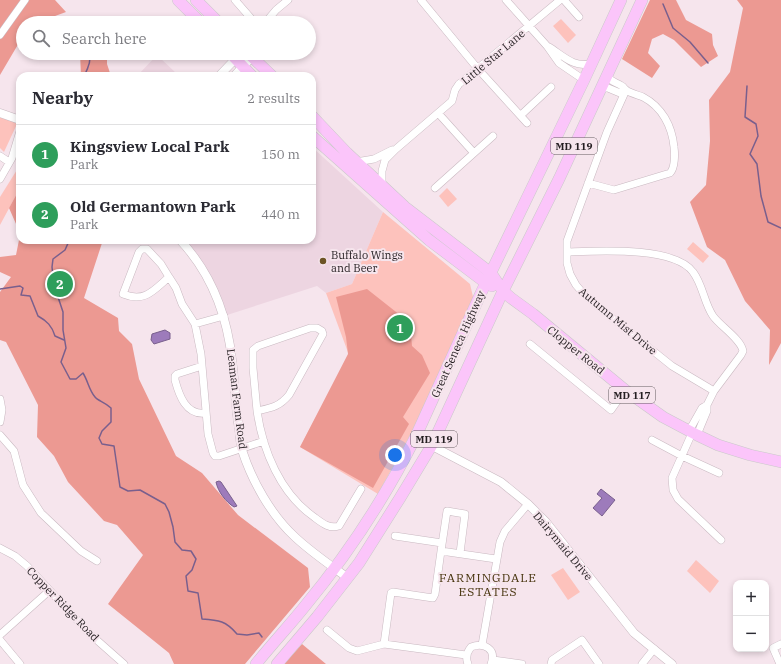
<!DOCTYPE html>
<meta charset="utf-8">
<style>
body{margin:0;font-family:"IBM Plex Serif",serif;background:#f7f7f7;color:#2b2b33}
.controls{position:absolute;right:12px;bottom:12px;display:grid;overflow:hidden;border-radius:8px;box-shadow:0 2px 6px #0003}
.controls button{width:36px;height:36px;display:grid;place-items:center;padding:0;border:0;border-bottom:1px solid #e1e1e2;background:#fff;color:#2b2b33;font:20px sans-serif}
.you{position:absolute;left:395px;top:455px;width:14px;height:14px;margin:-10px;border:3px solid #fff;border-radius:50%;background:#1a73e8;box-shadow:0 0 0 6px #1a73e833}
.badge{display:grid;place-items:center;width:26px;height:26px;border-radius:50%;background:#ea580c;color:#fff;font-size:13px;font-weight:700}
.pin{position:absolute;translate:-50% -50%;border:2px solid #fff;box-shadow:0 1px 4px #0006}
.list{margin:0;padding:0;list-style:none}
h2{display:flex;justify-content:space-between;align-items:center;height:52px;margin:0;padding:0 16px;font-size:17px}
h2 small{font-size:13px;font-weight:400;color:#7c7c81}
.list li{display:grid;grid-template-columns:26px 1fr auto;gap:12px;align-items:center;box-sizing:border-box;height:60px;padding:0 16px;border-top:1px solid #e1e1e2}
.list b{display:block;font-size:15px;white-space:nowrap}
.list p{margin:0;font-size:13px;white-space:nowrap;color:#7c7c81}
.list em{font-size:13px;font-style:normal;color:#7c7c81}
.icon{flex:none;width:22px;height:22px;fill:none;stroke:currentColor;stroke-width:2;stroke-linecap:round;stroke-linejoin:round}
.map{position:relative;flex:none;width:781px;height:664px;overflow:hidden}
.search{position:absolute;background:#fff;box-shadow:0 2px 6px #0003;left:16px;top:16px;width:300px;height:44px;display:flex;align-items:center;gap:10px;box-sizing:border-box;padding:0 14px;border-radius:22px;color:#7c7c81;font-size:15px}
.panel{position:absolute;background:#fff;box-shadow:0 2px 6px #0003;left:16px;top:72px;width:300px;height:172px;border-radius:12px}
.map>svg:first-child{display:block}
.built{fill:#edd5e1}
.green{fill:#fdc2bc}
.forest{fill:#ec9992}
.water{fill:#9d7bbb;stroke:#795f8d}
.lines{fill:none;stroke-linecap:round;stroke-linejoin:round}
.stream{stroke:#795f8d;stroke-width:1.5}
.minor-casing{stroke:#c9b9c1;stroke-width:8}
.tertiary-casing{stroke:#c9b9c1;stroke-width:9}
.primary-casing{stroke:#cac9ca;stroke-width:12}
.minor{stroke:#fff;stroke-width:7}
.tertiary{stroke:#fff;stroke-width:8}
.primary{stroke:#fbc5fa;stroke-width:11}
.poi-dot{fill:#6c5324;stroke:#f6e5ed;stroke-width:1.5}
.labels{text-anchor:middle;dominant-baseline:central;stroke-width:4;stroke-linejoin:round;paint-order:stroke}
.shield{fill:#f6e5ed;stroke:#635a5e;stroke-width:1}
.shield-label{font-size:10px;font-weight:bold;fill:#241e21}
.street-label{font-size:11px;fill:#241e21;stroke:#f6e5ed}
.poi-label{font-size:11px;fill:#241e21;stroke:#f6e5ed;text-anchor:start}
.neighbourhood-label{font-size:12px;letter-spacing:1px;fill:#45320b;stroke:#f6e5ed}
</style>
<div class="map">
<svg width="781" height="664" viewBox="0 0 781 664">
<rect width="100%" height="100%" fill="#f6e5ed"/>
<!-- built -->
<path class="built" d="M157,55L176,73L179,76H137Z
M312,147L383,212L352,284L326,293L317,286L224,316L218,301L180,240H312Z"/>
<!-- green -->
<path class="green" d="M561,19L576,35L568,43L553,26Z
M0,117L14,121L17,124L4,152L0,148Z
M20,165V188L0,225V197Z
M447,188L457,199L448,207L439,196Z
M383,212L470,284L474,301L415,426L378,494L300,447L349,355L326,293L352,284Z
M693,242L709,256L703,263L687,249Z
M696,560L719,581L710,593L687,571Z
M563,568L580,592L568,600L551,575Z"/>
<!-- forest -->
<path class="forest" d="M0,0H55L66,12L36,23H23V36L0,75Z
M650,0H676L686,20L712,34L713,45L718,56L701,67L674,40L663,34L652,39L648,53L660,66L652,78L622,59Z
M737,0H781V343L769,365L770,330L745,301L725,260L707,247L690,202L706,185L710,141L709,100L730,72L743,8Z
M80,53H107V64L111,76H81Z
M20,188V233L9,208Z
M20,235V240H103L84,298L118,318L119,331L132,344L139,379L176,456L202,473L238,515L308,568L310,587L245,664H174L169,653L108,604L143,555L117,525L104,521L68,482L54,456L37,437L38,405L6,342L0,340V292L11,277L0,272V257L16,255Z
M367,289L410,323L412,346L422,355L430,373L403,417L409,424L373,488L300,447L348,354L346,337L336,297Z
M302,644L326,664H284Z"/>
<!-- water -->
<path class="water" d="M165,330L170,333V339L154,344L151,340L152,334Z
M219,481L221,482L237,506L234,507C226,502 218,492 216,482Z
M601,489L615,500L602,516L593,508L602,498L597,494Z"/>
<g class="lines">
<!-- stream -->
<path class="stream" d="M663,4L673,28L690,42L708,63
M85,76C85,72 87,71 88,67C90,63 90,57 89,53
M747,86L745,117L756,124L758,136L750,154L757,164L761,196L768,222L781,228
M67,240L69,241L65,250L53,259L52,267L53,276V287L57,294L63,312V330L66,348L61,362L70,379H76L83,373C88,381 89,390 95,397C98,401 105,402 111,408V422L102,431L99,438L102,444L114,446L120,487L128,491L140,490L165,504L169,512L173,527L175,542L182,550L191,551L196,559L192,570L186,576L188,591L198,593L202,619C219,620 226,621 237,634L247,635L259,633L262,637
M0,289L20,286L23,288L21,295L30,296L38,316C47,321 52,326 55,336L64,340"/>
<!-- minor casing -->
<g class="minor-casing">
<path id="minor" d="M235,0L255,23
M421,0L478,69L527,123
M506,0L547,46L559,63L584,80
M564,0L579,17
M265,23L276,10L288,0
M0,35L25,0
M549,47C562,55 575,69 591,63
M600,88H608L620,93L626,90
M626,90L607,132L567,241V263L570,274L576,285L582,292L612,318L672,366L714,391
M438,113L474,153
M521,115L551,87
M0,156L9,162
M356,162L374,159L392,150
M0,179L12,158L20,131
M588,183L614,190L670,173C675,168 675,154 674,147C672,126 662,107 643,97C638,95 630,93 626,90C624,89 624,87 622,86C616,82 611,82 607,76L608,73
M382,184V171L385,160L396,149L452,101L455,90L459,84L560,0
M435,188L493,136
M142,249H147L161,264L169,277C154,290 145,303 123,294L139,252Z
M567,252C597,251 674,246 693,272C703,285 704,303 713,316C720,326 741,339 743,351L741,355L714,391L707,405L702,408L689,431
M169,277L176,288L182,304L195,324L201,354L208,434L213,453L215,456H219L264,441
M195,324L224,316
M310,328H317L322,331L323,334L289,395C279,407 271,408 257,411L253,368V350L258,346Z
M530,344L611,410L625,390
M202,366L177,374L175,376V380C179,395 186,416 206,413
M0,399L2,410L0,422
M257,411C263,451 280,493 314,517C322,523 329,529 339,526L361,489
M692,433L672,478L673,490L678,499L721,540
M0,435L14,451L23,485L41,513L81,551L97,561
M697,435L707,411V405
M652,440L682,456L719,473
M395,536L442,543
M0,548L15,556L27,566L90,634L124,664
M441,551L447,511L465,514L460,553
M327,630L349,648L357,651L384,644L466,655
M0,635L49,591
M0,640L20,664
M384,644L391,593L393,592L433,598L435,594L441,551L496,559
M482,645L500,542L505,531L528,504
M493,660L522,664
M468,664C465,657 467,652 471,647C484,642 497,649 491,664
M551,664L552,660L582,640L599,664
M642,664L654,649
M780,664L773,648L781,644"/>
</g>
<!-- tertiary casing -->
<g class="tertiary-casing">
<path id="tertiary" d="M219,76L241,53
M234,76L252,57
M0,113L20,120
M180,240C211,273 227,315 232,360C235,383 235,406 239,429C240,436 240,443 242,450C252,481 271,515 295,537C311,552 330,565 348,578
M416,436L436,448L501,482L528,504L546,522L634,633L672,664"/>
</g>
<!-- primary casing -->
<g class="primary-casing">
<path id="primary" d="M178,0L201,23
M196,0L219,23
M230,53L252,76
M248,53L272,76
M312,116L347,153L405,207L491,273L503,291L511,298L533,314L625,390L663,417L697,435L718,445L750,455L781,462
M312,136L429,240L486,283L492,286
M256,664C272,644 289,626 305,606C348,554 386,496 416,436L481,293L584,80L621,0
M277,664L317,617L359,563L400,498L432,445L503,291L559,179L642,0"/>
</g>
<!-- minor -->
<use href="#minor" class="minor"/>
<!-- tertiary -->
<use href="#tertiary" class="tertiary"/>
<!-- primary -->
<use href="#primary" class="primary"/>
</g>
<!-- markers -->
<circle class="poi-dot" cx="323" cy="261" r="4"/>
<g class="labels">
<!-- shield labels -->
<g class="shield">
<rect x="551" y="138" width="46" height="16" rx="3"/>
<rect x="609" y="387" width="46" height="16" rx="3"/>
<rect x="411" y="431" width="46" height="16" rx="3"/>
</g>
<g class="shield-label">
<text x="574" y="146">MD 119</text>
<text x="632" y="395">MD 117</text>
<text x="434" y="439">MD 119</text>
</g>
<!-- street labels -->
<g class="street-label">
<text transform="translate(493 57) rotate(-40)">Little Star Lane</text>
<text transform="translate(618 321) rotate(40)">Autumn Mist Drive</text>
<text transform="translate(458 344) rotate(-66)">Great Seneca Highway</text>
<text transform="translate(576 350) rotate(39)">Clopper Road</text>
<text transform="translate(237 399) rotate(83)">Leaman Farm Road</text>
<text transform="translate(563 546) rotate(50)">Dairymaid Drive</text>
<text transform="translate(63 604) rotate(46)">Copper Ridge Road</text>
</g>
<!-- poi labels -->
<g class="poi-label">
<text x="331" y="255">Buffalo Wings<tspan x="331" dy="13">and Beer</tspan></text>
</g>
<!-- neighbourhood labels -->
<g class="neighbourhood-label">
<text x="488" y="577">FARMINGDALE<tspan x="488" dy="14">ESTATES</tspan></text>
</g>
</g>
</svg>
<div class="controls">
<button>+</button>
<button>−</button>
</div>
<div class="you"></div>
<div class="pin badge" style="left:400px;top:328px;background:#2e9e5b">1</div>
<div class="pin badge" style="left:60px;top:284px;background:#2e9e5b">2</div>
<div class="search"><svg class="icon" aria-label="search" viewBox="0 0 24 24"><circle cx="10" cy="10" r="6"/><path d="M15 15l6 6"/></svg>Search here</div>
<section class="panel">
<h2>Nearby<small>2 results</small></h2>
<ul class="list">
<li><span class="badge" style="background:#2e9e5b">1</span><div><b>Kingsview Local Park</b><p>Park</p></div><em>150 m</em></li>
<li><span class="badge" style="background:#2e9e5b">2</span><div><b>Old Germantown Park</b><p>Park</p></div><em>440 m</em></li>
</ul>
</section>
</div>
